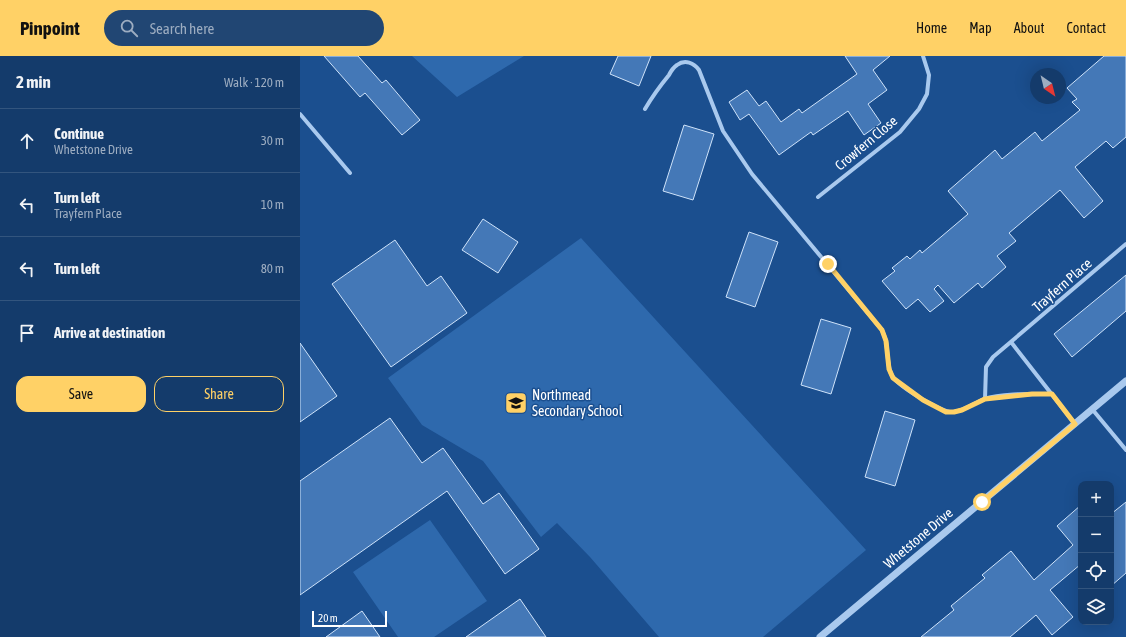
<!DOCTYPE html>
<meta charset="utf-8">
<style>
body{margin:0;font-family:"Asap Condensed",sans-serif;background:#214673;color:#f1f3f6}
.controls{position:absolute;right:12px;bottom:12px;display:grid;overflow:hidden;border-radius:8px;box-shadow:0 4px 16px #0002}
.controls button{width:36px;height:36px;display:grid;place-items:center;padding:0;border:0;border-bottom:1px solid #33557e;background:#143b6b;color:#f1f3f6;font:20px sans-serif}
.compass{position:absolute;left:730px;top:12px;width:36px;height:36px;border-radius:50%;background:#143b6b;box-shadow:0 4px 16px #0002;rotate:145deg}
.scale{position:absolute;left:12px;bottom:10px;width:75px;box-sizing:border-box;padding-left:4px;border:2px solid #fff;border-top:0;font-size:11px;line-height:14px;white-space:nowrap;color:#fff;-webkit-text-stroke:3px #1b4f8f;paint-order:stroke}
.stop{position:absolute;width:12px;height:12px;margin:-9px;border:3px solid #ffd166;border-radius:50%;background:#fff}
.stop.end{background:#ffd166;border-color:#fff;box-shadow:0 1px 4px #0008}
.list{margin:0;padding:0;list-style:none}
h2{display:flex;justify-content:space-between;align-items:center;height:52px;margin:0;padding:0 16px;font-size:17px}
h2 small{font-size:13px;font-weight:400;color:#9dadc1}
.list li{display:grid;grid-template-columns:26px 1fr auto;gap:12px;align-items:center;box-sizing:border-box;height:64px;padding:0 16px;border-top:1px solid #33557e}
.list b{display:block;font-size:15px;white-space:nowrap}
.list p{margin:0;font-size:13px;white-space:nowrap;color:#9dadc1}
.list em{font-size:13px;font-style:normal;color:#9dadc1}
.actions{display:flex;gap:8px;padding:12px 16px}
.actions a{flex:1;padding:9px 0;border:1px solid #ffd166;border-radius:12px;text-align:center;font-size:14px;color:#ffd166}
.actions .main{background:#ffd166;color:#111}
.icon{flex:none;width:22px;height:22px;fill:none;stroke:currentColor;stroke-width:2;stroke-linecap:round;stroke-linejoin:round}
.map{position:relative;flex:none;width:826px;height:581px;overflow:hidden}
header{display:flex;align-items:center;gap:24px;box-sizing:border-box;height:56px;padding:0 20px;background:#ffd166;color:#111}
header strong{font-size:19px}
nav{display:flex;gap:22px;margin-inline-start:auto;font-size:14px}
.search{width:280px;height:36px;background:#214673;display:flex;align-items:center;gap:10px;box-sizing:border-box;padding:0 14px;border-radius:22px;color:#9dadc1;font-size:15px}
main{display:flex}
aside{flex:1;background:#143b6b}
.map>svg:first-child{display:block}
.green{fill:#2e69ad}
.building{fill:#4478b7;stroke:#cfe3fa}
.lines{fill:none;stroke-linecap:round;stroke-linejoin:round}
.minor{stroke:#a9c9ee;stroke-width:4}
.tertiary{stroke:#a9c9ee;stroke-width:7}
.route{stroke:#ffd166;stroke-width:5}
.labels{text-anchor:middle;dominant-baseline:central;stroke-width:3;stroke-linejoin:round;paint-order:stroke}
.street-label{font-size:14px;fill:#fff;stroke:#1b4f8f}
.poi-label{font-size:14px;fill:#fff;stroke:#1b4f8f;text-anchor:start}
</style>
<header>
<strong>Pinpoint</strong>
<div class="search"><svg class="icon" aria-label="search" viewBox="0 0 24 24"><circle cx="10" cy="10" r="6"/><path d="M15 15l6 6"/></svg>Search here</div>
<nav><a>Home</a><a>Map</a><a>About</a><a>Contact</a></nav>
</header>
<main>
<aside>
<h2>2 min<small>Walk · 120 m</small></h2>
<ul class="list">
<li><svg class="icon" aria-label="ahead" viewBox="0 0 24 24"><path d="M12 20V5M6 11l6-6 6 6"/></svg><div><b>Continue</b><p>Whetstone Drive</p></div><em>30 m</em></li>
<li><svg class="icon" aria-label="left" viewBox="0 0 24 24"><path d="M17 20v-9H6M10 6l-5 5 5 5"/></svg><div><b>Turn left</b><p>Trayfern Place</p></div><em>10 m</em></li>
<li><svg class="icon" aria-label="left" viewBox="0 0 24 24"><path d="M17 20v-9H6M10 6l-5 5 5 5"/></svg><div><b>Turn left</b></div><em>80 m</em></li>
<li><svg class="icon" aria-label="arrive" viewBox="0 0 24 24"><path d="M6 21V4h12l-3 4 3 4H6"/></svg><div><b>Arrive at destination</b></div></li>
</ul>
<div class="actions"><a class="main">Save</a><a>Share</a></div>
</aside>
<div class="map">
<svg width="826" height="581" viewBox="0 0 826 581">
<rect width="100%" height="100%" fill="#1b4f8f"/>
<!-- green -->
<path class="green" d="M112,0H224L157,41Z
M281,182L566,494L463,581H359L290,501L257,467L241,481L183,405L122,369L88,322Z
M130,464L187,545L134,581H98L53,516Z"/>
<!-- building -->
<path class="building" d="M24,0H58L82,27L86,24L120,64L102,79L65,37L60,41Z
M318,0H351L339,30L310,18Z
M545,0H590L573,14L587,34L568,48L581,67L564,79L548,55L513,79L511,76L479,99L449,58L440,64L429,46L447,34L459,50L466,45L481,66L499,53L502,57L557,18Z
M804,0H826V81L813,92L806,85L775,111L803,145L784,162L760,134L709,177L716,185L697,200L706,211L682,232L678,227L654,247L638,229L634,233L644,245L630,256L618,243L606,253L582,225L595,215L592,212L607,200L610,203L620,194L622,197L668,158L648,135L695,94L702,103L735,76L742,85L780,54L772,46L777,43L767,32Z
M384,69L414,78L393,144L363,135Z
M183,163L218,186L198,217L162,194Z
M449,176L478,186L455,251L426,241Z
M95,184L127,230L141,220L167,257L91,311L32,228Z
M826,219V255L772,301L754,278Z
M521,263L551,272L531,338L501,329Z
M0,287L37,340L0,366Z
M585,355L615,364L595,430L565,421Z
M90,362L122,407L143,392L183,448L199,437L239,493L205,518L147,435L0,539V425Z
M826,446V517L811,530V458Z
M781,449V508L750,534L773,561L752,579L736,559L710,581H621L654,554L651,550L685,522L682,519L711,495L734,524L773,489L757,470Z
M220,543L246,581H166Z
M62,555L80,581H26Z"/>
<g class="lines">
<!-- minor -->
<path class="minor" d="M345,53C352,41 360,30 369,19C371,15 374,11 377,9C385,3 394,7 399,14L423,75L452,118L582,274C583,277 585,281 586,285C588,295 587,314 593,321C600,331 642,357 653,356C665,355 674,347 684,343C702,337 733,338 752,338
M0,58L50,117
M518,141L600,76L619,53L627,38L629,19L623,0
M711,286L775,368
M685,343L686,311L693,301L826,188
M792,353L826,394"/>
<!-- tertiary -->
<path class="tertiary" d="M520,581L826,325"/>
</g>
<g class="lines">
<!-- route -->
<path class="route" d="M528,208L582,274L586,285L589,313L593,322L623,344L646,356H654L662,354L685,343L732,338H752L775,368L682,446"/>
</g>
<!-- icons -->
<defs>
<g id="school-square" transform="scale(1.15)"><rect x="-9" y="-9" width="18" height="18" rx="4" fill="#ffd166" stroke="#1b4f8f"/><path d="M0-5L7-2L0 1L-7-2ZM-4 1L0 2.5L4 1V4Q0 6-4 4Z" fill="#111"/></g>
</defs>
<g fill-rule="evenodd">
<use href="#school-square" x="216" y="347"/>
</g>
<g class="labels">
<!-- street labels -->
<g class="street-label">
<text transform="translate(566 87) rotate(-40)">Crowfern Close</text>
<text transform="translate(762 229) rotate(-41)">Trayfern Place</text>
<text transform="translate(618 482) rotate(-40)">Whetstone Drive</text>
</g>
<!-- poi labels -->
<g class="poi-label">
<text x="232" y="339">Northmead<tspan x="232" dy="16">Secondary School</tspan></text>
</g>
</g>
</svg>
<div class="controls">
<button>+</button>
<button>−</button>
<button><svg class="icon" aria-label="locate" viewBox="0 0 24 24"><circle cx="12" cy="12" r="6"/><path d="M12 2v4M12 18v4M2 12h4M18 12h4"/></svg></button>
<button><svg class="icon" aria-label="layers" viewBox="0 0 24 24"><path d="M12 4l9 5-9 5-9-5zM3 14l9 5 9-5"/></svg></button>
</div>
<svg class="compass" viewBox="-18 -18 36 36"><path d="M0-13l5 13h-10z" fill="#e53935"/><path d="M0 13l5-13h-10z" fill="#9dadc1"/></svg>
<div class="scale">20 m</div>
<div class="stop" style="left:682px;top:446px"></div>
<div class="stop end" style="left:528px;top:208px"></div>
</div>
</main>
